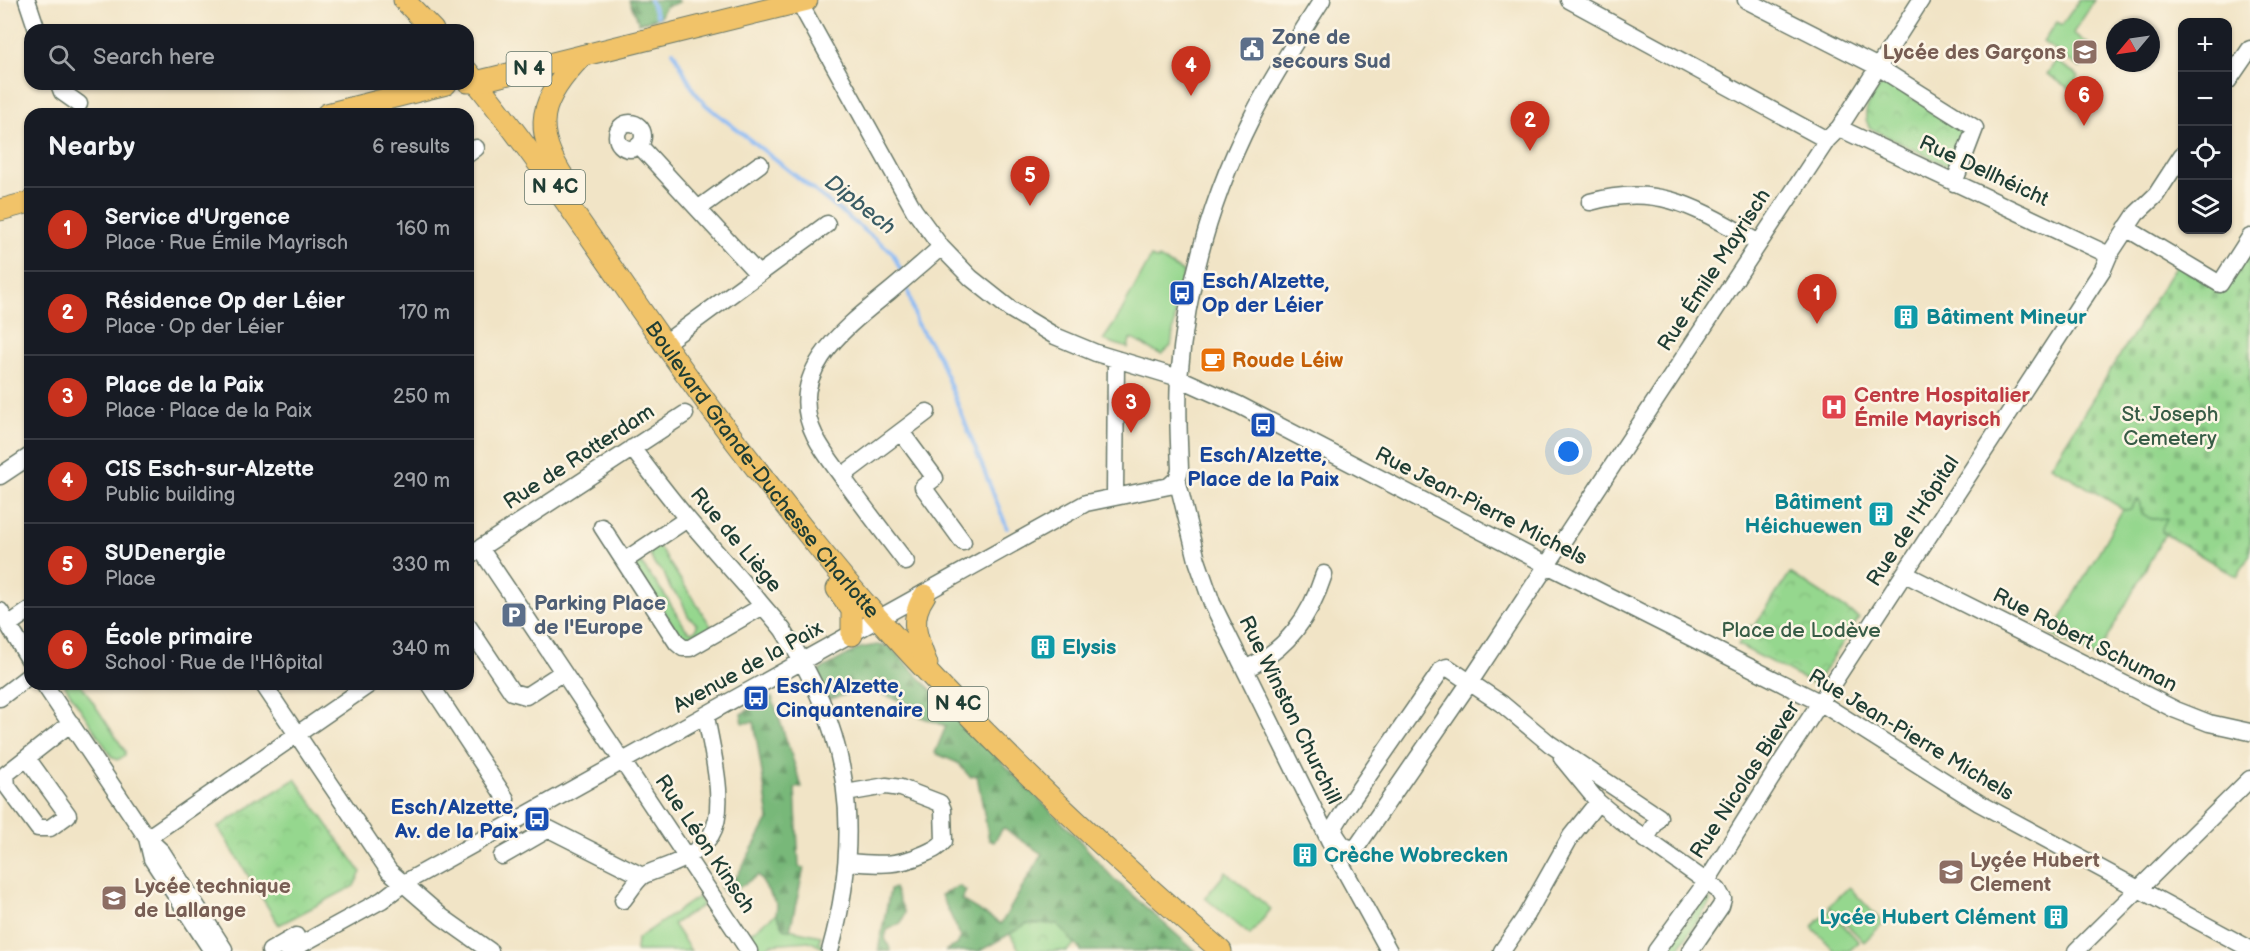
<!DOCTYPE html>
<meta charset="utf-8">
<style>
body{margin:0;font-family:"Balsamiq Sans",sans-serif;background:#242831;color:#f1f3f6}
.controls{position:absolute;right:18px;top:18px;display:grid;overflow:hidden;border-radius:12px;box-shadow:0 2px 4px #0004}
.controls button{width:54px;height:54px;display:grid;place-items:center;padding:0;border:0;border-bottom:2px solid #363941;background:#171b24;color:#f1f3f6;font:30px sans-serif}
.compass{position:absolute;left:2106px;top:18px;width:54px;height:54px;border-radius:50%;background:#171b24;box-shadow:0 2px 4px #0004;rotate:241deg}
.you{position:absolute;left:1569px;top:452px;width:21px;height:21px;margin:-15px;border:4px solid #fff;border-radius:50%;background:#1a73e8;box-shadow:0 0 0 9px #1a73e833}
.badge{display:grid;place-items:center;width:39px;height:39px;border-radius:50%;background:#c8321e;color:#fff;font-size:20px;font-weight:700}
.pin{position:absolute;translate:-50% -50px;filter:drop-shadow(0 2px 3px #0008)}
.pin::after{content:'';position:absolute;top:32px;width:21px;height:18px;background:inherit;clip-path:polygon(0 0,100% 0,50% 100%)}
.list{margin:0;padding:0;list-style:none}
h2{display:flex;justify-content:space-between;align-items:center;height:78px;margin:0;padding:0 24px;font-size:26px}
h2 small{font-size:20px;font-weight:400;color:#9ea1a6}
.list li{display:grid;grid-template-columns:39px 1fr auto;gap:18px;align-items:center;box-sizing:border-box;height:84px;padding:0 24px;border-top:2px solid #363941}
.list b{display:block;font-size:22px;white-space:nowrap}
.list p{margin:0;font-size:20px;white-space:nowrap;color:#9ea1a6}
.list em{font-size:20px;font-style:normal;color:#9ea1a6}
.icon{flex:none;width:33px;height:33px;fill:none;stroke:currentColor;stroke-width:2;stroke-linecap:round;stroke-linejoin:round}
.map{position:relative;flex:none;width:2250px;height:951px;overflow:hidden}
.search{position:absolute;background:#171b24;box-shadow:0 2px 4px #0004;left:24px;top:24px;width:450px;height:66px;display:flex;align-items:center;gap:15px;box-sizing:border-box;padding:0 21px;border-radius:18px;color:#9ea1a6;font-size:22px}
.panel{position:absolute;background:#171b24;box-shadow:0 2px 4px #0004;left:24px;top:108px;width:450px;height:582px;border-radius:18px}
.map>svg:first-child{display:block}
.grass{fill:#95d78e;stroke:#5a8a61;stroke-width:1.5}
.forest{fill:url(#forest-firs);stroke:#4c7a56;stroke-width:1.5}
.cemetery{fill:url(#cemetery-stones);stroke:#5a8a61;stroke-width:1.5}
.park{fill:url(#park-crowns);stroke:#5a8a61;stroke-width:1.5}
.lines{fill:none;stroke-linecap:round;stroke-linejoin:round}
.stream{stroke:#89baf5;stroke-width:4}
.minor-casing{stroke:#687767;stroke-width:19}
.major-casing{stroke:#687767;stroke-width:23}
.minor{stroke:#fff;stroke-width:16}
.major{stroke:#f1c369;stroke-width:21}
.labels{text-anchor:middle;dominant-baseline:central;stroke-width:5;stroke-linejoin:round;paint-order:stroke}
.shield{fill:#fcf5e5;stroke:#617469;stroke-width:1.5}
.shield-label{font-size:20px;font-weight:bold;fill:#1f3d34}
.service-label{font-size:21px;font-weight:bold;fill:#4e5e75;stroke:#fcf5e5;text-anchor:start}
.education-label{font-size:21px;font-weight:bold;fill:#785e54;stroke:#fcf5e5;text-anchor:start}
.street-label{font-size:21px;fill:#1f3d34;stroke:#fcf5e5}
.transit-label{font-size:21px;font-weight:bold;fill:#164399;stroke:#fcf5e5;text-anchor:start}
.culture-label{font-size:21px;font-weight:bold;fill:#0d838f;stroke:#fcf5e5;text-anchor:start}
.food-label{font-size:21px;font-weight:bold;fill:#c56008;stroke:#fcf5e5;text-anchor:start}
.health-label{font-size:21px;font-weight:bold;fill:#be3a42;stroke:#fcf5e5;text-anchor:start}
.park-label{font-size:21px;fill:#375c46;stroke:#fcf5e5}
.water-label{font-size:22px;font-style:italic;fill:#3a5c64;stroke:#fcf5e5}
</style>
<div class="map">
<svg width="2250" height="951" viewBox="0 0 2250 951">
<defs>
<pattern id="forest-firs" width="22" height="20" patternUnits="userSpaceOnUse" patternTransform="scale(1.5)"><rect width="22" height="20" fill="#78b879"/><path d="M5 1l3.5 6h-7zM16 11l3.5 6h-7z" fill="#629764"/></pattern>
<pattern id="cemetery-stones" width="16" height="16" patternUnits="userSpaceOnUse" patternTransform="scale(1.5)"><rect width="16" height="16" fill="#95d78e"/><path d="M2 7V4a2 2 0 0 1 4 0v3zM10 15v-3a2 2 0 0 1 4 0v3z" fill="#80b97b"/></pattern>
<pattern id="park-crowns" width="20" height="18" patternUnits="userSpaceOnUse" patternTransform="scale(1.5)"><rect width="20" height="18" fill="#95d78e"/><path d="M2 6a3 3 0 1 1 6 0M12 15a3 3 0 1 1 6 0" fill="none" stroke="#80b97b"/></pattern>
</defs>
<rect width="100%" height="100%" fill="#fcf5e5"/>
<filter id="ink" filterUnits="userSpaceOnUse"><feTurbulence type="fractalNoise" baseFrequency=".0167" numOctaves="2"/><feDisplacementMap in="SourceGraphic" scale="12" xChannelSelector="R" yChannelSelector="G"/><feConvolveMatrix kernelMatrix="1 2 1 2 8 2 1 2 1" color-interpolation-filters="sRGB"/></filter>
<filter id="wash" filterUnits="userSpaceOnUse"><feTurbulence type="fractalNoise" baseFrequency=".008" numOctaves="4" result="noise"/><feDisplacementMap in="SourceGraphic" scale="24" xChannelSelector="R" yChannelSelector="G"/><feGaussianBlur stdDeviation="1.35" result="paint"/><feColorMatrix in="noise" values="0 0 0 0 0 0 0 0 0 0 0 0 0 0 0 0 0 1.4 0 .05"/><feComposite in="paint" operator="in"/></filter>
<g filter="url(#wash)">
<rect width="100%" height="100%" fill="#f1e4c6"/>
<!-- grass -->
<path class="grass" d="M2079,0H2095L2073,33L2094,48L2080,68L2043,42L2057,22L2062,25Z
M2056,61L2079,76L2070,89L2047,74Z
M1151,257L1158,260L1159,258L1183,272L1181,287H1177L1176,296L1178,297L1171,346L1162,354C1150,352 1142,341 1130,339L1128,348L1103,340L1116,321Z
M2137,499L2140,502L2142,514L2152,519L2167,518L2162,531L2165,534L2096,658L2052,635L2123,509L2126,510Z
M657,544L713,629L691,641H684L636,572L634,561L637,558L665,595L686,629L691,632L696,630L697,624L688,616L681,599L670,588L664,573L654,564L648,550Z
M64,684H81L125,751V756L117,760L112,757Z
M1226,872L1271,909L1250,935L1205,898Z
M1849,887L1883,923L1864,942L1829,906Z
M1706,896L1711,901L1677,951H1665Z
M698,897L703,905L673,924L691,951H636L637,939Z
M1829,910L1859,942L1849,951H1835L1812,927Z
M776,914L784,928L821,936L819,942L824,944L823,948L809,941L771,944L762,951L750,933Z"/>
<!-- forest -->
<path class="forest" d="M629,0H678L679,2L665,7L660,17L639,23Z
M877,645L890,647L964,724L1072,832L1112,877L1195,951H1081L1057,924H1027L980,951H945L957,945L961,937L941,895L959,886L966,891L961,900L1001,924L1042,854L1003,828L994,842L989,840L977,775L970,777L958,763L935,753L946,726L913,714L915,707L867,688L828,700L817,677L820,670L860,648Z
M772,697L802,787L795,788L799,867L804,868L790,930L784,928L776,914L777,905L758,875L726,896L720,887L737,876L769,818L754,722L743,723L741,714Z
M894,888L905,913L901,923L887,930L885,938L891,951H878L890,890Z"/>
<!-- cemetery -->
<path class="cemetery" d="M2250,247V554L2237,577L2163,533L2162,528L2167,518L2152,519L2142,514L2139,500L2137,499L2131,509L2125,510L2051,466L2178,262L2224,289Z"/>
<!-- park -->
<path class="park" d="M1884,81H1887L1964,131L1950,165L1947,166L1870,128C1858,111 1874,96 1884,81Z
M1790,573L1859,618L1815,685L1738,645L1751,625L1754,627Z
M295,779L361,872L354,886L279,925L218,827Z
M1026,924H1057L1075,944L1067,951H1020L1010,934Z"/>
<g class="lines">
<!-- stream -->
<path class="stream" d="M650,0L657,16
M673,51L694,91L706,105L892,252L902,273
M906,283L917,324L938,355L1007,528"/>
</g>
</g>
<g filter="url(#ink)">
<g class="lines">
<!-- minor casing -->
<g class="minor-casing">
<path id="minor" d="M27,0L37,30
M1569,0L1827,140
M1746,0L1878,67L1975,128L1954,183
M799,2L914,210L941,247L971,278L1010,309L1055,336L1096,353L1179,378L1239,405L1547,565L1821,703L1979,803L2250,949
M2228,81L2250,49
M59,84L62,92L79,104
M617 136a13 13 0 1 1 26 0a13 13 0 1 1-26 0Z
M1839,128L2109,255
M639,145L758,274
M468,154L476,148
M1590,202C1661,182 1699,210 1759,243
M698,209L760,164
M2126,228L2220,284L2250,237
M665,343L827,224
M901,432L935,478L923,487L963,542
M632,448C653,476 674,504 697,530C716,552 735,574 754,595C763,607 774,618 783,630C851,733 863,833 830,951
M0,476L30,456
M842,476L927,412
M1177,479L1197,560L1212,603L1339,860L1389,951
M1115,495L1116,359
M687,519L624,561L677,643L683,648H690L763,606
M602,527L624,561
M468,556L685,414
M906,562C886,536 867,511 848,485C837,469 824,454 815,436C783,373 847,326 889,292C907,277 924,262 941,247
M1905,574L2176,710L2209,723L2250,732
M0,611L30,661
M8,625L30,610
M468,626L512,692L526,696L563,672L480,548
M1245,669C1287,650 1310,617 1324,574
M563,672L749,951
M44,684L147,838L162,852L224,949
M263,684L389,871L442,917L490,951
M430,684L506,799
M0,698L30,675
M27,758L68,815L50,828H38L7,786L6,774L71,723
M1562,758L1598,802L1622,822L1718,890L1723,899L1721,906L1690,951
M846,793L886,786L901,788L940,803L943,810L944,841C938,848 933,850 924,854C895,867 879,864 848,862
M147,838L370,684
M147,838L152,859L212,951
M1645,840L1659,817L1550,744L1502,704L1447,667L1442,669L1344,811L1336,824L1334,832C1341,843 1343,849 1356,848L1470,682L1827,140L1839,128L1921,0
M502,856L549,829L642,876
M623,900C629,893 636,880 644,875C655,870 667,867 679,861C691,854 703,847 711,835C728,807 711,747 706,716
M270,951L296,936
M289,951L382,900L404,883L1086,503L1169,486L1177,479L1180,470C1179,439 1177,409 1179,379C1186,288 1211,198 1252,117C1272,77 1298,38 1322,0
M1502,951L1526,916L1571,836L1598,802
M1656,951L1707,881L1784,758L2103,269L2109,255L2136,214L2156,195L2182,155
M2076,951L2250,779"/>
</g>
<!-- major casing -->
<g class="major-casing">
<g id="major">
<path d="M404,0L433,30"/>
<path id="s1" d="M468,72C567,193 647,327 742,450C786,507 830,564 878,618C984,737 1100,847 1221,951"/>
<path d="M468,82H476L807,0"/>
<path d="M327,114L446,84"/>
<path d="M566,181C530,128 540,99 582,56"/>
<path d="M0,210L30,202"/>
<path d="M837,589L852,610V635"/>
<path d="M925,595C908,619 917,639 927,664"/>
</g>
</g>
<!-- minor -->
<use href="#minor" class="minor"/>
<!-- major -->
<use href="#major" class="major"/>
</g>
</g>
<!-- icons -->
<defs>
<g id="civic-square" transform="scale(1.35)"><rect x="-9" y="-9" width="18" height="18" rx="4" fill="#5c6f8a" stroke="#fcf5e5"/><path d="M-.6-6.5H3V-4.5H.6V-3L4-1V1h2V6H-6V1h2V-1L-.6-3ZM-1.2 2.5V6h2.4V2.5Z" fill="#fff"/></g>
<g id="school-square" transform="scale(1.35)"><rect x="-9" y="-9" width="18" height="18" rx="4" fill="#8d6e63" stroke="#fcf5e5"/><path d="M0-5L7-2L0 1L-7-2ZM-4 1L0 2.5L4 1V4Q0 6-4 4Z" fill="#fff"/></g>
<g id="bus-square" transform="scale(1.35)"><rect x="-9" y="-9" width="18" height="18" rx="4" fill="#1a4fb4" stroke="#fcf5e5"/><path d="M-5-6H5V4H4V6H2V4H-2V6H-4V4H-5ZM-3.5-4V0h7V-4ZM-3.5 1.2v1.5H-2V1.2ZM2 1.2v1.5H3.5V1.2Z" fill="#fff"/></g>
<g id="building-square" transform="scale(1.35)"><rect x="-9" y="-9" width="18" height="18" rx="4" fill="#0f9aa8" stroke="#fcf5e5"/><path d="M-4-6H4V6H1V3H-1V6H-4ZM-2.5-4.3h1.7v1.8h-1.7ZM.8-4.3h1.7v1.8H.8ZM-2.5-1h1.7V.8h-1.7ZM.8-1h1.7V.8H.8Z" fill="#fff"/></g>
<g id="cafe-square" transform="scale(1.35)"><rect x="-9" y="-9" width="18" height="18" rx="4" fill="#e8710a" stroke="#fcf5e5"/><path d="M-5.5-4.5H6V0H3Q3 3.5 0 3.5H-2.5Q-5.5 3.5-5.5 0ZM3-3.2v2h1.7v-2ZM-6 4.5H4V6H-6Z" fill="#fff"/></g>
<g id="hospital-square" transform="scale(1.35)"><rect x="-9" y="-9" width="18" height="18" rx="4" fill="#e0444e" stroke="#fcf5e5"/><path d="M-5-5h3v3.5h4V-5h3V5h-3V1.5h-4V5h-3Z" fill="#fff"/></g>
<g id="parking-square" transform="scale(1.35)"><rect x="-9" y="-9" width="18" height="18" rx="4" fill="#5c6f8a" stroke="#fcf5e5"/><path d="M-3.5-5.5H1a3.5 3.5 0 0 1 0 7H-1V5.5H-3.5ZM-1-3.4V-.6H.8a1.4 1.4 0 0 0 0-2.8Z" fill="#fff"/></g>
</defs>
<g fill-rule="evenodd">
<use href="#civic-square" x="1252" y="49"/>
<use href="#school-square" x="2085" y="52"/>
<use href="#bus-square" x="1182" y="293"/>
<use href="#building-square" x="1906" y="317"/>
<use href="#cafe-square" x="1213" y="360"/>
<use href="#hospital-square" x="1834" y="407"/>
<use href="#bus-square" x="1263" y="425"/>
<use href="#building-square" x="1881" y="514"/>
<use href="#parking-square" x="514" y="615"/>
<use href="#building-square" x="1043" y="647"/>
<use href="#bus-square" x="756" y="698"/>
<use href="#bus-square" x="537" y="819"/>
<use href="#building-square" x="1305" y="855"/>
<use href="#school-square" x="1951" y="872"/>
<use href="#school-square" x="114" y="898"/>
<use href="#building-square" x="2056" y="917"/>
</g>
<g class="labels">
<!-- shield labels -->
<g class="shield">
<rect x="506.5" y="52" width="45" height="34" rx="4.5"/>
<rect x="525" y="170" width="60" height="34" rx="4.5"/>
<rect x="928" y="687" width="60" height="34" rx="4.5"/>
</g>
<g class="shield-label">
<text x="529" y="69">N 4</text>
<text x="555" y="187">N 4C</text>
<text x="958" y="704">N 4C</text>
</g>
<!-- service labels -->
<g class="service-label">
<text x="1272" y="37">Zone de<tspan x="1272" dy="24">secours Sud</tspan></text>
<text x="534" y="603">Parking Place<tspan x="534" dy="24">de l'Europe</tspan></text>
</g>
<!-- education labels -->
<g class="education-label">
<text x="2066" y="52" text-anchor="end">Lycée des Garçons</text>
<text x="1970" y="860">Lyçée Hubert<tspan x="1970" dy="24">Clement</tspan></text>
<text x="134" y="886">Lycée technique<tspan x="134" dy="24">de Lallange</tspan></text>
</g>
<!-- street labels -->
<g class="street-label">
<text transform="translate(1984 171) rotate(25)">Rue Dellhéicht</text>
<text transform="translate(1714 270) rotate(-57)">Rue Émile Mayrisch</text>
<text transform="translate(579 457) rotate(-33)">Rue de Rotterdam</text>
<text stroke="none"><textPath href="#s1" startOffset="495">Boulevard Grande-Duchesse Charlotte</textPath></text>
<text transform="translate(1481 506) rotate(27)">Rue Jean-Pierre Michels</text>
<text transform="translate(1913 521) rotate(-57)">Rue de l'Hôpital</text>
<text transform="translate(736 540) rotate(50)">Rue de Liège</text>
<text transform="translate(2085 640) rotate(27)">Rue Robert Schuman</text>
<text transform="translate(748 667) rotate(-29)">Avenue de la Paix</text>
<text transform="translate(1290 710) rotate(64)">Rue Winston Churchill</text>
<text transform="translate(1911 735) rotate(31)">Rue Jean-Pierre Michels</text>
<text transform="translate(1745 780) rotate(-57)">Rue Nicolas Biever</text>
<text transform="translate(705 844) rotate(56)">Rue Léon Kinsch</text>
</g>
<!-- transit labels -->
<g class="transit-label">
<text x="1202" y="281">Esch/Alzette,<tspan x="1202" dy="24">Op der Léier</tspan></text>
<text x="1263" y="455" text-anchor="middle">Esch/Alzette,<tspan x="1263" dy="24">Place de la Paix</tspan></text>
<text x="776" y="686">Esch/Alzette,<tspan x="776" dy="24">Cinquantenaire</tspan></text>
<text x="518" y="807" text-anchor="end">Esch/Alzette,<tspan x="518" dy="24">Av. de la Paix</tspan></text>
</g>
<!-- culture labels -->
<g class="culture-label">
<text x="1926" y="317">Bâtiment Mineur</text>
<text x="1862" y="502" text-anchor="end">Bâtiment<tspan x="1862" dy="24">Héichuewen</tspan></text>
<text x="1062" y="647">Elysis</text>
<text x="1324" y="855">Crèche Wobrecken</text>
<text x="2036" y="917" text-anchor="end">Lycée Hubert Clément</text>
</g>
<!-- food labels -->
<g class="food-label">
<text x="1232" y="360">Roude Léiw</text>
</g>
<!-- health labels -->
<g class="health-label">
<text x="1854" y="395">Centre Hospitalier<tspan x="1854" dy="24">Émile Mayrisch</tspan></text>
</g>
<!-- park labels -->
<g class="park-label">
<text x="2170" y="414">St. Joseph<tspan x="2170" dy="24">Cemetery</tspan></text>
<text x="1801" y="630">Place de Lodève</text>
</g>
<!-- water labels -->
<g class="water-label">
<text transform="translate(860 205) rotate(38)">Dipbech</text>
</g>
</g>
</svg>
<div class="controls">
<button>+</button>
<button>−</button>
<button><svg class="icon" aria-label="locate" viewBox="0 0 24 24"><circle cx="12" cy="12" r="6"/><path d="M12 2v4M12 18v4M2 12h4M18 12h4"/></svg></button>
<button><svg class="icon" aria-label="layers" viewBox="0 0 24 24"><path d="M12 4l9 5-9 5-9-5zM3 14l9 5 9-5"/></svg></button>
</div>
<svg class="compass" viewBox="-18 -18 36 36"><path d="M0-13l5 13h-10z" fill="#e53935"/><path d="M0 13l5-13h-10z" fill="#9ea1a6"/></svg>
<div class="you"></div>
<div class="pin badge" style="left:1817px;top:324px">1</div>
<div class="pin badge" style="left:1530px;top:151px">2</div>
<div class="pin badge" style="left:1131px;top:433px">3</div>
<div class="pin badge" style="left:1191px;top:96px">4</div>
<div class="pin badge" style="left:1030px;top:206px">5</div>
<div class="pin badge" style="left:2084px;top:126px">6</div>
<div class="search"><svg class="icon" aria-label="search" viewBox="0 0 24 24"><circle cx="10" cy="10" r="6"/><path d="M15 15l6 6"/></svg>Search here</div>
<section class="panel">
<h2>Nearby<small>6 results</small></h2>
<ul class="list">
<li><span class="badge">1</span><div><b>Service d'Urgence</b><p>Place · Rue Émile Mayrisch</p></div><em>160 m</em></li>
<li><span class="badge">2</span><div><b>Résidence Op der Léier</b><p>Place · Op der Léier</p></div><em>170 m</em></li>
<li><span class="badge">3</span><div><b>Place de la Paix</b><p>Place · Place de la Paix</p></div><em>250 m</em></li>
<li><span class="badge">4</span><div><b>CIS Esch-sur-Alzette</b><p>Public building</p></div><em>290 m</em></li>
<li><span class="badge">5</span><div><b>SUDenergie</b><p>Place</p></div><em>330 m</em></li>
<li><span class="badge">6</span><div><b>École primaire</b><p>School · Rue de l'Hôpital</p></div><em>340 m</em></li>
</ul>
</section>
</div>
